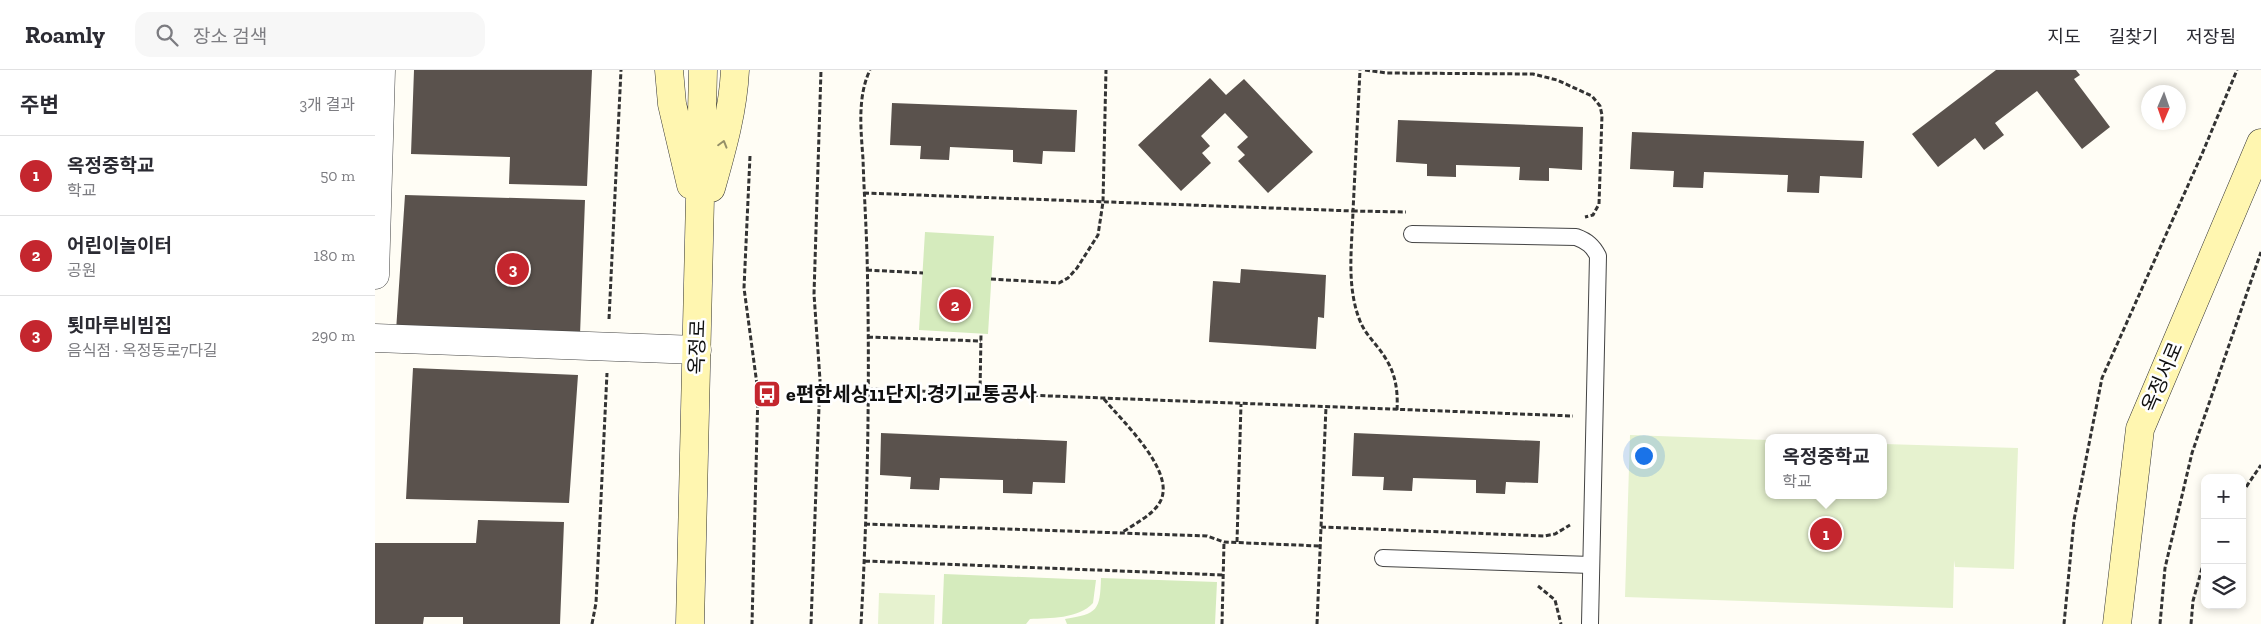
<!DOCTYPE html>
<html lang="ko">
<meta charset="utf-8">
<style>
body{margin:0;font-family:"Zilla Slab","Noto Sans KR",serif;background:#f7f7f7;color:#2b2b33}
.controls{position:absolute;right:15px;bottom:15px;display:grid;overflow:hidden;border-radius:10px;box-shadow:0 2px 8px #0003}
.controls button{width:45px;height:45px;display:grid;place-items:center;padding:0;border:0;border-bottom:1px solid #e1e1e2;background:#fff;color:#2b2b33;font:25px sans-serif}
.compass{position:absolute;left:1766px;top:15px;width:45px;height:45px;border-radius:50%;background:#fff;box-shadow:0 2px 8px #0003;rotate:182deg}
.you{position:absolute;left:1268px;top:385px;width:18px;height:18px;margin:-12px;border:4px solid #fff;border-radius:50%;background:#1a73e8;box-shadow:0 0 0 8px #1a73e833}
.badge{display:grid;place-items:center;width:32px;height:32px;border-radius:50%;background:#c4262e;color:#fff;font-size:16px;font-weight:700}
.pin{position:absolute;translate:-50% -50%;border:2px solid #fff;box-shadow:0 1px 5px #0006}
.popup{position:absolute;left:1390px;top:364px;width:122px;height:65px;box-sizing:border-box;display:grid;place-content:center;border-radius:10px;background:#fff;filter:drop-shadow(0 1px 4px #0005);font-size:16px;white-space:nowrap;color:#7c7c81}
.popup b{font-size:19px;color:#2b2b33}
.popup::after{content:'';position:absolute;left:50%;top:100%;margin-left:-10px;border:10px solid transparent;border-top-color:#fff}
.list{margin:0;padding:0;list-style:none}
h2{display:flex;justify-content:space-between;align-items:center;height:65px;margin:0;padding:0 20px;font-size:21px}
h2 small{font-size:16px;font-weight:400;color:#7c7c81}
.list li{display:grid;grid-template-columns:32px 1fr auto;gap:15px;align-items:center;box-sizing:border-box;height:80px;padding:0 20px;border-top:1px solid #e1e1e2}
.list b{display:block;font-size:19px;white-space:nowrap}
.list p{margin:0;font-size:16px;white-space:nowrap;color:#7c7c81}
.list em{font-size:16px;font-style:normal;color:#7c7c81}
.icon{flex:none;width:28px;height:28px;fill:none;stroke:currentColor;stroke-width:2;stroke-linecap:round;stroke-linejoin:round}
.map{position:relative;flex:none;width:1886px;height:554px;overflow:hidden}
header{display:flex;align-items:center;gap:30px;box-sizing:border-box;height:70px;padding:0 25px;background:#fff;border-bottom:1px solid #e1e1e2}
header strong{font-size:24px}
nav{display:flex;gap:28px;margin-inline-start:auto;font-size:18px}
.search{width:350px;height:45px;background:#f7f7f7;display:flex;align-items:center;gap:12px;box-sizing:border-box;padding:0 18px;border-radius:15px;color:#7c7c81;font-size:19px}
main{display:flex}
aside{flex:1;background:#fff}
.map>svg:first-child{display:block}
.green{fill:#d5ebbd}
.pitch{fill:#e6f2cf}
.building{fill:#5a524d}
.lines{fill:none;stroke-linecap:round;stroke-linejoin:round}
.lane-casing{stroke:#444;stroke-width:18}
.street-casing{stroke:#444;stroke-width:29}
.secondary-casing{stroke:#333;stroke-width:29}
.path{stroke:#333;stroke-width:3;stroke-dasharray:5 2.5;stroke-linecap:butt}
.lane{stroke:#fff;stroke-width:16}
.street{stroke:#fff;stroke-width:28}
.secondary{stroke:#fff6b0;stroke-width:28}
.oneway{stroke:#948f68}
.labels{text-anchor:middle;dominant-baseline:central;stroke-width:5;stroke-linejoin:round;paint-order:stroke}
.street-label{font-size:20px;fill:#111;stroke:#fff}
.poi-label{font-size:20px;font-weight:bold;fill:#111;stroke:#fff;text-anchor:start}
</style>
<header>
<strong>Roamly</strong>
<div class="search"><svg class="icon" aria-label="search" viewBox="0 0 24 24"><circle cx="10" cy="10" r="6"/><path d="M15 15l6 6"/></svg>장소 검색</div>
<nav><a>지도</a><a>길찾기</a><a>저장됨</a></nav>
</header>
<main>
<aside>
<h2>주변<small>3개 결과</small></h2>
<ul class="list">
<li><span class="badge">1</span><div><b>옥정중학교</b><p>학교</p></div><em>50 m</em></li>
<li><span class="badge">2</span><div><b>어린이놀이터</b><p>공원</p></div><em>180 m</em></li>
<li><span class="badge">3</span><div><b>툇마루비빔집</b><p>음식점 · 옥정동로7다길</p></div><em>290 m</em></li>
</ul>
</aside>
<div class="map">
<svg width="1886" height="554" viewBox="0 0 1886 554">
<rect width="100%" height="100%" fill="#fffdf5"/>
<!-- green -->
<path class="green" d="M550,162L619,166L613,264L544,260Z
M569,504L721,510L718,533C704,549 674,548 655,549L651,554H567Z
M726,508L842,512L840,554H692L690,549C723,544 725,540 726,508Z"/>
<!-- pitch -->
<path class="pitch" d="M1255,365L1393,370L1394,425H1508L1509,374L1643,378L1639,499L1580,497L1579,490L1578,538L1250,527Z
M504,523L560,525L559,554H503Z"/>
<!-- building -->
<path class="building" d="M39,0H217L212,116L134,114L135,87L36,84Z
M1621,0H1701L1705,5L1699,9L1735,57L1707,79L1662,21L1620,53L1629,65L1609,80L1600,68L1563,97L1537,64Z
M835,8L851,25L869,9L938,82L893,123L863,91L870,85L862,77L873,67L850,43L826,66L835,76L827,83L836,93L806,121L763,75Z
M517,33L702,40L700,82L668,81L667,94L638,92V80L575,77L574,90L545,89L546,76L515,75Z
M1023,50L1208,57L1207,100L1174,98V111L1144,110L1145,97L1081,95V107L1052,106V94L1021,92Z
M1257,62L1489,71L1487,108L1445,106L1444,123L1412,122L1413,105L1329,102L1328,118L1298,117L1299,101L1255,99Z
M30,125L210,130L205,265L21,261Z
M866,199L951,205L949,248L943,247L941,279L834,272L838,211L865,213Z
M38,298L203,305L194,433L31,429Z
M506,363L692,371L690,413L658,412L657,424L628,423V410L565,408L564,420L535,419L536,407L505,405Z
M979,363L1165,371L1163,413L1131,412L1130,424L1101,423V410L1038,408L1037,421L1008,420L1009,407L977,406Z
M103,450L189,452L185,554H88V547H49L48,554H0V473H101Z"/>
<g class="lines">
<!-- lane casing -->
<g class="lane-casing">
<path id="lane" d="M1037,164L1201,167C1212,171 1218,176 1223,186L1215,554
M1008,488L1216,495"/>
</g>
<!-- street casing -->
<g class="street-casing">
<path id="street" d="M0,205L6,0
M0,268L322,280"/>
</g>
<!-- secondary casing -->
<g class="secondary-casing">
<path id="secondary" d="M294,0L297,34L316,115
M336,118C347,79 358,41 360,0
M315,554L328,0
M1742,554L1765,359L1886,73"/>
</g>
<!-- path -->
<path class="path" d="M990,0L1012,3L1158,4L1182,10L1217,26L1225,36L1227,45L1224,134L1218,145L1210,147
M375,86L369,218L383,322L377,554
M489,123L978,141L985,0
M492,200L548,203
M616,209L684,213L693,208L702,198L723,165L728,132L731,0
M234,249L246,0
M493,267L606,271
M493,319L1198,346
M605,323L606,264
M729,329C747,351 802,402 785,432C778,445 758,455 746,463
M1022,340C1023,322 1021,305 1011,289C1003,275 991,266 985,251C971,216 977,177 978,141L1031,142
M1867,423L1886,395
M490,454L832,466L849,472L945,476
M946,457L1169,466L1180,464L1195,455
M862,472L866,334
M490,491L849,505
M1163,516L1180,530L1186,554
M217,554L221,533L232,303
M436,554L445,310L439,224L446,0
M486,554C493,431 495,307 492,184C491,152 489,121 488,89C486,61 482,27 495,0
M847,554L849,472
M942,554L951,337
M1689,554L1699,450L1727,308L1827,84L1862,0
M1785,554L1790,498L1817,383L1886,182
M1816,554L1818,531L1830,487"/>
<!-- lane -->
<use href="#lane" class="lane"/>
<!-- street -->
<use href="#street" class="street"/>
<!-- secondary -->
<use href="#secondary" class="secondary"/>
</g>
<!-- one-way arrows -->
<defs><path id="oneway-chevron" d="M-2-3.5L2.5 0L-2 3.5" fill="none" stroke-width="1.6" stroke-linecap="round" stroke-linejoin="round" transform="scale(1.25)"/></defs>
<use class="oneway" href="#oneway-chevron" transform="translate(348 74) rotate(-74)"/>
<!-- icons -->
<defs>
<g id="bus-square" transform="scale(1.4375)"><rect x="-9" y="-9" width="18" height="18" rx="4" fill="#c4262e" stroke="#fff"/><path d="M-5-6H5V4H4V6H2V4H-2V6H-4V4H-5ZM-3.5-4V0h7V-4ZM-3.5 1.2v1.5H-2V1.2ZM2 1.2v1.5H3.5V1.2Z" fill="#fff"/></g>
</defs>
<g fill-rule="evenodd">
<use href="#bus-square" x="392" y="324"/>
</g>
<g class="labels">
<!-- street labels -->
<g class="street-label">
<text transform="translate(322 277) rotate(-88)">옥정로</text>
<text transform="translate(1787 307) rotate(-67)">옥정서로</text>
</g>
<!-- poi labels -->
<g class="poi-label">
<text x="411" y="324">e편한세상11단지.경기교통공사</text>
</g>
</g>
</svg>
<div class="controls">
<button>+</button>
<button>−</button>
<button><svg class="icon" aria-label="layers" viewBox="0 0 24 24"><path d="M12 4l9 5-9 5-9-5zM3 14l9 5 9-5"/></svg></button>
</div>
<svg class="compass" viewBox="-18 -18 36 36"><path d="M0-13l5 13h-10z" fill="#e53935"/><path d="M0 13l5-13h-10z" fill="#7c7c81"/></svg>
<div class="you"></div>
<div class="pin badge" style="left:1451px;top:464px">1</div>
<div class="popup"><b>옥정중학교</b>학교</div>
<div class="pin badge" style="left:580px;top:235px">2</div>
<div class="pin badge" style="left:138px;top:199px">3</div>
</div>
</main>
